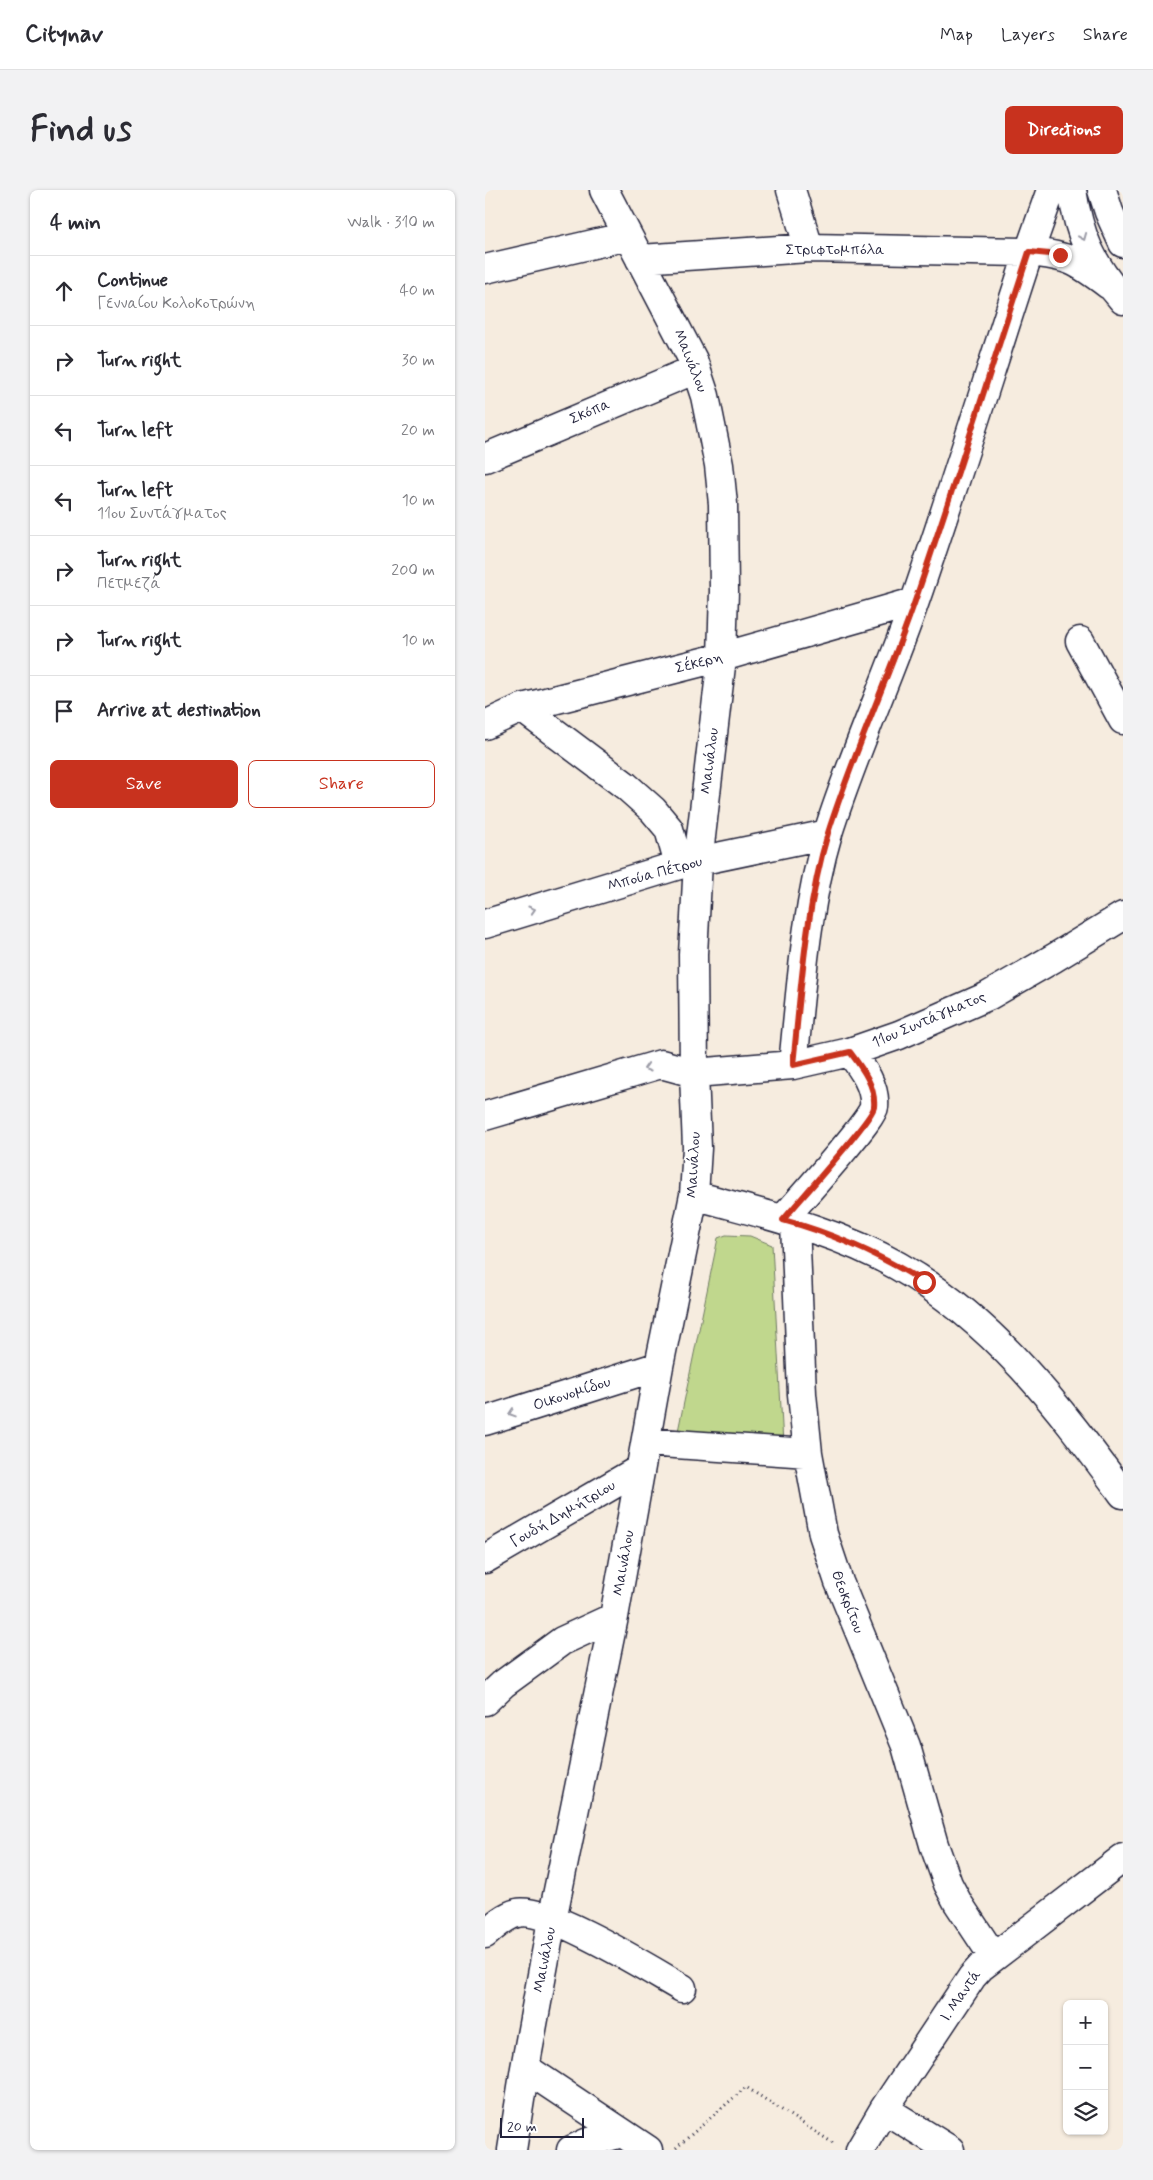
<!DOCTYPE html>
<meta charset="utf-8">
<style>
body{margin:0;font-family:Mynerve,sans-serif;background:#f2f2f3;color:#2b2b33}
.controls{position:absolute;right:15px;bottom:15px;display:grid;overflow:hidden;border-radius:8px;box-shadow:0 1px 4px #0004}
.controls button{width:45px;height:45px;display:grid;place-items:center;padding:0;border:0;border-bottom:1px solid #e1e1e2;background:#fff;color:#2b2b33;font:25px sans-serif}
.scale{position:absolute;left:15px;bottom:12px;width:84px;box-sizing:border-box;padding-left:5px;border:2px solid #22223b;border-top:0;font-size:14px;line-height:18px;white-space:nowrap;color:#22223b;-webkit-text-stroke:4px #fff;paint-order:stroke}
.stop{position:absolute;width:15px;height:15px;margin:-11px;border:4px solid #c8321e;border-radius:50%;background:#fff}
.stop.end{background:#c8321e;border-color:#fff;box-shadow:0 1px 5px #0008}
.list{margin:0;padding:0;list-style:none}
h2{display:flex;justify-content:space-between;align-items:center;height:65px;margin:0;padding:0 20px;font-size:21px}
h2 small{font-size:16px;font-weight:400;color:#7c7c81}
.list li{display:grid;grid-template-columns:32px 1fr auto;gap:15px;align-items:center;box-sizing:border-box;height:70px;padding:0 20px;border-top:1px solid #e1e1e2}
.list b{display:block;font-size:19px;white-space:nowrap}
.list p{margin:0;font-size:16px;white-space:nowrap;color:#7c7c81}
.list em{font-size:16px;font-style:normal;color:#7c7c81}
.actions{display:flex;gap:10px;padding:15px 20px}
.actions a{flex:1;padding:11px 0;border:1px solid #c8321e;border-radius:8px;text-align:center;font-size:18px;color:#c8321e}
.actions .main{background:#c8321e;color:#fff}
.icon{flex:none;width:28px;height:28px;fill:none;stroke:currentColor;stroke-width:2;stroke-linecap:round;stroke-linejoin:round}
.map{position:relative;flex:none;width:638px;height:1960px;overflow:hidden;border-radius:8px}
header{display:flex;align-items:center;gap:30px;box-sizing:border-box;height:70px;padding:0 25px;background:#fff;border-bottom:1px solid #e1e1e2}
header strong{font-size:24px}
nav{display:flex;gap:28px;margin-inline-start:auto;font-size:18px}
.intro{display:flex;align-items:center;justify-content:space-between;box-sizing:border-box;height:120px;padding:0 30px}
h1{margin:0;font-size:35px}
.button{padding:12px 22px;border-radius:8px;background:#c8321e;color:#fff;font-size:18px;font-weight:700}
main{display:flex;gap:30px;padding:0 30px}
aside{flex:1;background:#fff;border-radius:8px;box-shadow:0 1px 4px #0004}
.map>svg:first-child{display:block}
.green{fill:#c0d78d;stroke:#717c64}
.lines{fill:none;stroke-linecap:round;stroke-linejoin:round}
.minor-casing{stroke:#22223b;stroke-width:31}
.major-casing{stroke:#22223b;stroke-width:31}
.path{stroke:#22223b;stroke-width:3;stroke-dasharray:1 4;stroke-linecap:butt}
.minor{stroke:#fff;stroke-width:28}
.major{stroke:#fff;stroke-width:28}
.oneway{stroke:#9c9ca7}
.route{stroke:#c8321e;stroke-width:6}
.labels{text-anchor:middle;dominant-baseline:central;stroke-width:4;stroke-linejoin:round;paint-order:stroke}
.street-label{font-size:15px;fill:#22223b;stroke:#fff}
</style>
<header>
<strong>Citynav</strong>
<nav><a>Map</a><a>Layers</a><a>Share</a></nav>
</header>
<div class="intro"><h1>Find us</h1><a class="button">Directions</a></div>
<main>
<aside>
<h2>4 min<small>Walk · 310 m</small></h2>
<ul class="list">
<li><svg class="icon" aria-label="ahead" viewBox="0 0 24 24"><path d="M12 20V5M6 11l6-6 6 6"/></svg><div><b>Continue</b><p>Γενναίου Κολοκοτρώνη</p></div><em>40 m</em></li>
<li><svg class="icon" aria-label="right" viewBox="0 0 24 24"><path d="M7 20v-9h11M14 6l5 5-5 5"/></svg><div><b>Turn right</b></div><em>30 m</em></li>
<li><svg class="icon" aria-label="left" viewBox="0 0 24 24"><path d="M17 20v-9H6M10 6l-5 5 5 5"/></svg><div><b>Turn left</b></div><em>20 m</em></li>
<li><svg class="icon" aria-label="left" viewBox="0 0 24 24"><path d="M17 20v-9H6M10 6l-5 5 5 5"/></svg><div><b>Turn left</b><p>11ου Συντάγματος</p></div><em>10 m</em></li>
<li><svg class="icon" aria-label="right" viewBox="0 0 24 24"><path d="M7 20v-9h11M14 6l5 5-5 5"/></svg><div><b>Turn right</b><p>Πετμεζά</p></div><em>200 m</em></li>
<li><svg class="icon" aria-label="right" viewBox="0 0 24 24"><path d="M7 20v-9h11M14 6l5 5-5 5"/></svg><div><b>Turn right</b></div><em>10 m</em></li>
<li><svg class="icon" aria-label="arrive" viewBox="0 0 24 24"><path d="M6 21V4h12l-3 4 3 4H6"/></svg><div><b>Arrive at destination</b></div></li>
</ul>
<div class="actions"><a class="main">Save</a><a>Share</a></div>
</aside>
<div class="map">
<svg width="638" height="1960" viewBox="0 0 638 1960">
<rect width="100%" height="100%" fill="#f6ecdf"/>
<filter id="ink" filterUnits="userSpaceOnUse"><feTurbulence type="fractalNoise" baseFrequency=".02" numOctaves="2"/><feDisplacementMap in="SourceGraphic" scale="10" xChannelSelector="R" yChannelSelector="G"/><feConvolveMatrix kernelMatrix="1 2 1 2 8 2 1 2 1" color-interpolation-filters="sRGB"/></filter>
<g filter="url(#ink)">
<!-- green -->
<path class="green" d="M241,1045L265,1046L287,1055L298,1254L192,1246L233,1048Z"/>
<g class="lines">
<!-- minor casing -->
<g class="minor-casing">
<path id="minor" d="M306,0L324,58
M155,69L324,58L544,62C506,178 470,295 430,411C403,489 368,564 343,643C321,717 316,798 308,875
M0,79L143,46
M0,268L211,179
M595,451L638,530
M37,518L141,596L168,620L184,639L194,675
M0,535L37,518L237,467L429,412
M0,734L194,675L343,644
M0,926L176,874L209,883L308,875L365,862L414,845L503,806L569,768L638,726
M209,1005C278,1024 350,1040 413,1076C509,1130 574,1217 638,1304
M298,1029C311,1014 388,929 389,917C391,896 377,878 365,862
M310,1033L317,1204L323,1263L338,1344L354,1392L421,1556L449,1655L463,1694L473,1713L508,1766
M0,1231L174,1176
M161,1252L323,1263
M0,1369L155,1279
M0,1511L18,1494L77,1451L129,1427
M0,1744C9,1736 20,1726 32,1723C63,1716 167,1781 197,1798
M40,1878L163,1960
M399,1919L465,1960
M27,1960L40,1878L67,1730L129,1427L174,1176L209,1005L212,958L209,883L208,764L213,672L237,467L239,401L238,314L234,275L220,206L208,170L119,0
M86,1960L101,1953L137,1943
M375,1960L399,1919L487,1787L496,1777L638,1668"/>
</g>
<!-- major casing -->
<g class="major-casing">
<path id="major" d="M566,0L544,62C585,66 592,71 624,95
M587,0C594,46 607,75 638,110
M617,0L624,22L638,53"/>
</g>
<!-- path -->
<path class="path" d="M191,1958L261,1897L348,1953"/>
<!-- minor -->
<use href="#minor" class="minor"/>
<!-- major -->
<use href="#major" class="major"/>
</g>
<!-- one-way arrows -->
<defs><path id="oneway-chevron" d="M-2-3.5L2.5 0L-2 3.5" fill="none" stroke-width="1.6" stroke-linecap="round" stroke-linejoin="round" transform="scale(1.25)"/></defs>
<g class="oneway">
<use href="#oneway-chevron" transform="translate(598 47) rotate(68)"/>
<use href="#oneway-chevron" transform="translate(47 720) rotate(-17)"/>
<use href="#oneway-chevron" transform="translate(162 878) rotate(163)"/>
<use href="#oneway-chevron" transform="translate(27 1223) rotate(162)"/>
</g>
</g>
<g class="lines" filter="url(#ink)">
<!-- route -->
<path class="route" d="M439,1092C395,1065 347,1043 298,1030C311,1014 388,929 389,917C391,896 377,878 365,862L308,875C316,798 321,717 343,643C368,564 403,489 430,411C470,295 506,178 544,62L575,65"/>
</g>
<g class="labels">
<!-- street labels -->
<g class="street-label">
<text x="350" y="60">Στριφτομπόλα</text>
<text transform="translate(205 171) rotate(68)">Μαινάλου</text>
<text transform="translate(105 222) rotate(-23)">Σκόπα</text>
<text transform="translate(214 473) rotate(-15)">Σέκερη</text>
<text transform="translate(225 571) rotate(-83)">Μαινάλου</text>
<text transform="translate(170 684) rotate(-15)">Μπούα Πέτρου</text>
<text transform="translate(444 830) rotate(-23)">11ου Συντάγματος</text>
<text transform="translate(209 975) rotate(-87)">Μαινάλου</text>
<text transform="translate(87 1204) rotate(-18)">Οικονομίδου</text>
<text transform="translate(78 1324) rotate(-30)">Γουδή Δημήτριου</text>
<text transform="translate(139 1373) rotate(-80)">Μαινάλου</text>
<text transform="translate(362 1412) rotate(69)">Θεοκρίτου</text>
<text transform="translate(60 1770) rotate(-79)">Μαινάλου</text>
<text transform="translate(476 1806) rotate(-55)">Ι. Μαντά</text>
</g>
</g>
</svg>
<div class="controls">
<button>+</button>
<button>−</button>
<button><svg class="icon" aria-label="layers" viewBox="0 0 24 24"><path d="M12 4l9 5-9 5-9-5zM3 14l9 5 9-5"/></svg></button>
</div>
<div class="scale">20 m</div>
<div class="stop" style="left:439px;top:1092px"></div>
<div class="stop end" style="left:575px;top:65px"></div>
</div>
</main>
